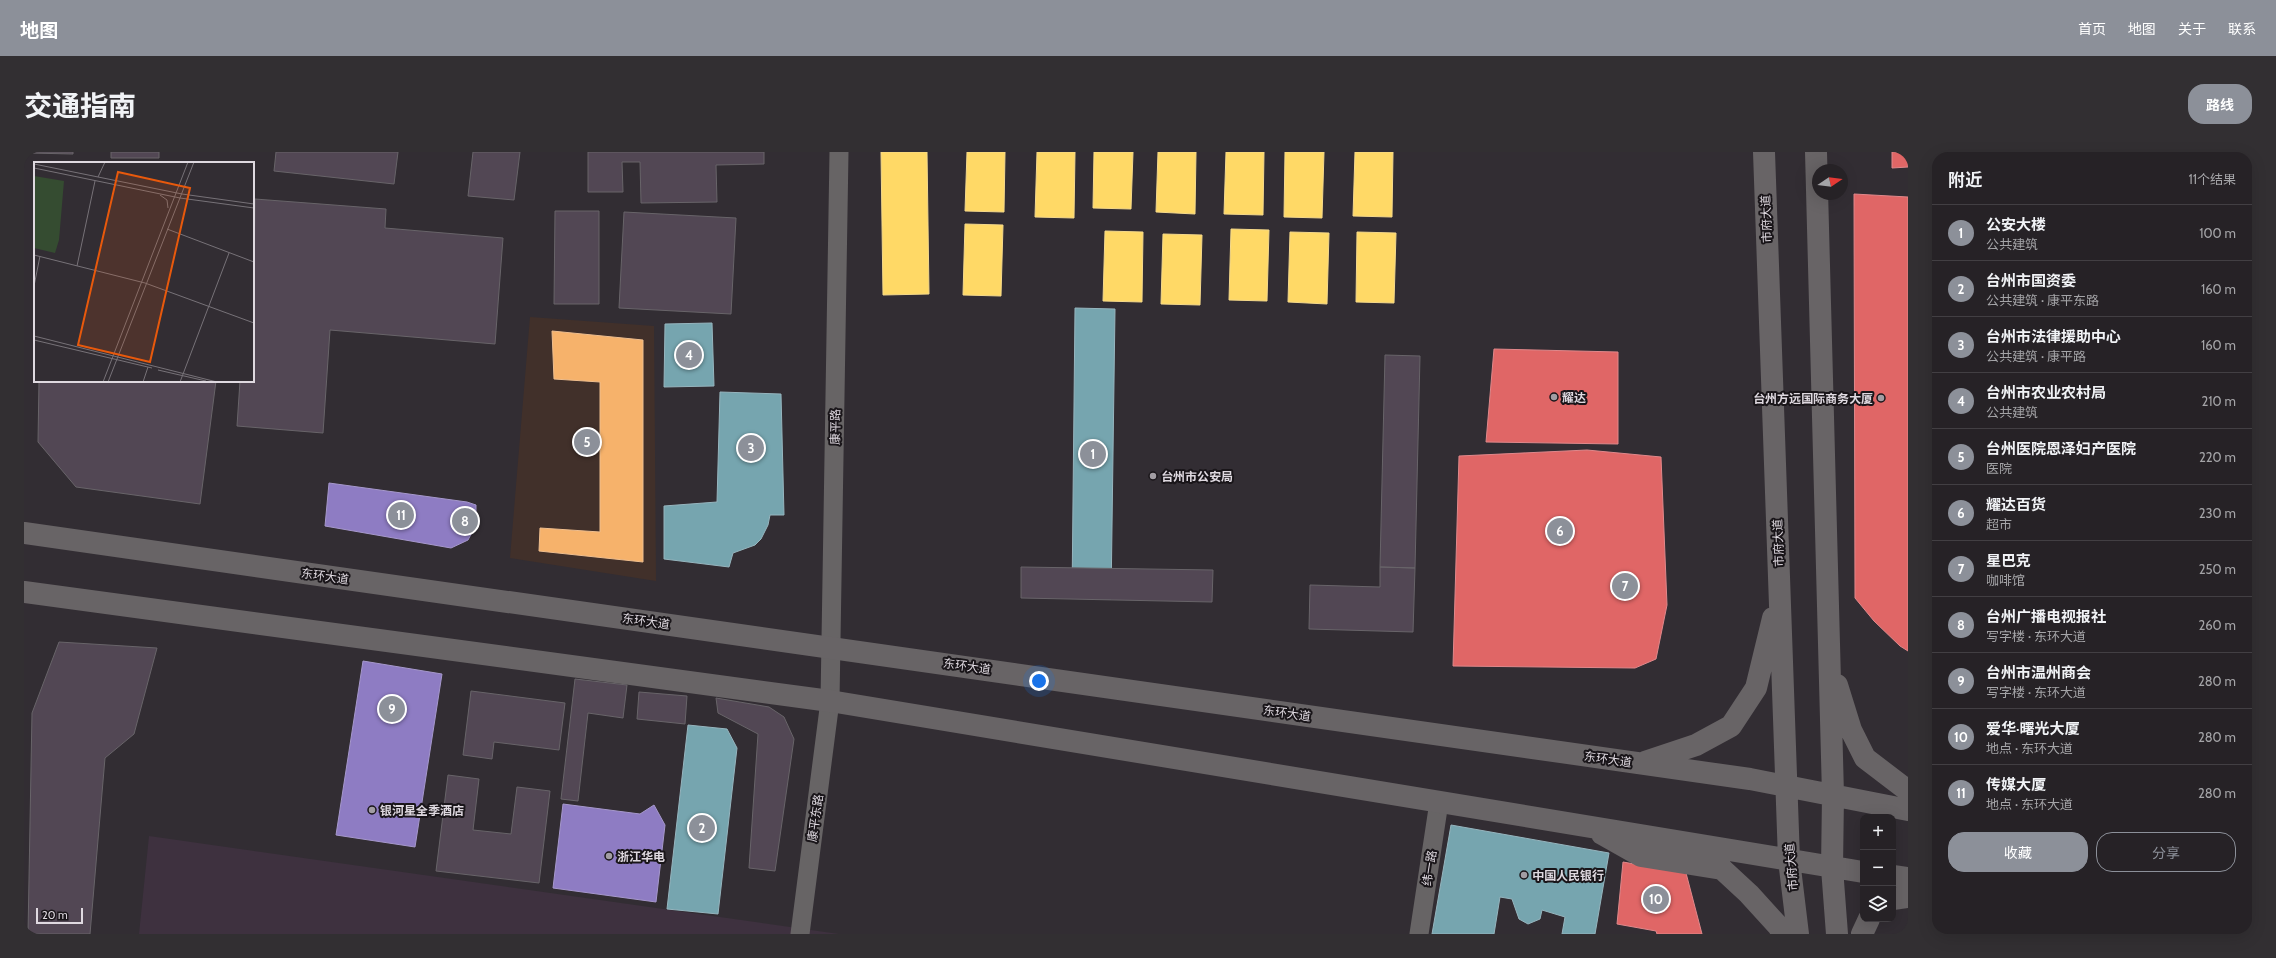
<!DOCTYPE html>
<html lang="zh">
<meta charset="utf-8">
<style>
body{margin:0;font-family:Cabin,"Noto Sans SC",sans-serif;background:#322f32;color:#f1f3f6}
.controls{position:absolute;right:12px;bottom:12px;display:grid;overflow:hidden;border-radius:8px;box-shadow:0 4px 16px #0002}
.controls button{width:36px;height:36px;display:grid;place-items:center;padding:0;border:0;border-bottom:1px solid #423f43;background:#262226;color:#f1f3f6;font:20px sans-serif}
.compass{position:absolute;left:1788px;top:12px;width:36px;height:36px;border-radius:50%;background:#262226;box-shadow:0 4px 16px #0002;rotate:77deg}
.scale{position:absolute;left:12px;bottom:10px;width:47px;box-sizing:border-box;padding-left:4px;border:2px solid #dfd9e0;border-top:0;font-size:11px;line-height:14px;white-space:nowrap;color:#dfd9e0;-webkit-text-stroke:3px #191519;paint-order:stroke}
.you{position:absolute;left:1015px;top:529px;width:14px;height:14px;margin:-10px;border:3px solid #fff;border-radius:50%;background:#1a73e8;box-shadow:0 0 0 6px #1a73e833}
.badge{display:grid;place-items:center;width:26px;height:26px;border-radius:50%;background:#8c9099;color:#fff;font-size:13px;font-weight:700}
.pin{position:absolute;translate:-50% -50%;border:2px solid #fff;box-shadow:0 1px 4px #0006}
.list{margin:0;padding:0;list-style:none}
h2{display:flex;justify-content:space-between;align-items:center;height:52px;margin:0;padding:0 16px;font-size:17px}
h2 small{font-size:13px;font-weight:400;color:#a4a4a7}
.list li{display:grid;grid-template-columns:26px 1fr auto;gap:12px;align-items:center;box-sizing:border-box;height:56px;padding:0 16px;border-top:1px solid #423f43}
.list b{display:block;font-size:15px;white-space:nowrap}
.list p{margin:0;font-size:13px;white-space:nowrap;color:#a4a4a7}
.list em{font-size:13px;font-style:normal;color:#a4a4a7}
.actions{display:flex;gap:8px;padding:12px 16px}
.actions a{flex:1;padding:9px 0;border:1px solid #8c9099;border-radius:16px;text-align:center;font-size:14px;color:#8c9099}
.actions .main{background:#8c9099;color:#fff}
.icon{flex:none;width:22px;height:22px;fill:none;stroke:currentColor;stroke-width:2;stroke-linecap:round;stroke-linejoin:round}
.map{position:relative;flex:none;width:1884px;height:782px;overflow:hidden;border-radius:16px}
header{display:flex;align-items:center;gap:24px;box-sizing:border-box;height:56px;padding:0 20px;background:#8c9099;color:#fff}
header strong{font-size:19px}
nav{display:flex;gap:22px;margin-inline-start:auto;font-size:14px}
.intro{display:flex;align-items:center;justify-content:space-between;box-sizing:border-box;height:96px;padding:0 24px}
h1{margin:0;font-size:28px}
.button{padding:10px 18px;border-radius:16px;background:#8c9099;color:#fff;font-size:14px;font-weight:700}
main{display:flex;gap:24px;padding:0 24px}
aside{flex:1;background:#262226;border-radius:16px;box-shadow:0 4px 16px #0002}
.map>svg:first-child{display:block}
.built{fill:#3e313f}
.medical{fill:#41302a}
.homes{fill:#ffd966;stroke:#f5d98b}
.shops{fill:#e06666;stroke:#e0888b}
.offices{fill:#8e7cc3;stroke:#a698cc}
.health{fill:#f6b26b;stroke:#efbe8e}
.public{fill:#76a5af;stroke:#96b5be}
.building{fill:#524754;stroke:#686469}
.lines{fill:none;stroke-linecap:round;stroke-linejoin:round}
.tertiary{stroke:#676465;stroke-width:19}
.primary{stroke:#686466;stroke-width:22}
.poi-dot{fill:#a29da3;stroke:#191519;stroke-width:1.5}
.labels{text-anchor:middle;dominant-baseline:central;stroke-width:4;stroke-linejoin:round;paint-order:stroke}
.street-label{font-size:12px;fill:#dfd9e0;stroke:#191519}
.poi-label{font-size:12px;font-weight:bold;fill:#dfd9e0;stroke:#191519;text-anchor:start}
.inset-road{fill:none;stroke:#777278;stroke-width:1}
.view{fill:#e8590c;fill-opacity:0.15;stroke:#e8590c;stroke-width:2}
.inset-edge{fill:none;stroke:#dfd9e0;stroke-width:2}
</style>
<header>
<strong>地图</strong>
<nav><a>首页</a><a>地图</a><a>关于</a><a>联系</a></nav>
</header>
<div class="intro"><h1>交通指南</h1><a class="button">路线</a></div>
<main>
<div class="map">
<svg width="1884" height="782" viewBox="0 0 1884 782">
<rect width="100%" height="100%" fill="#322d33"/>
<!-- built -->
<path class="built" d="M125,684L815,782H115Z"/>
<!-- medical -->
<path class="medical" d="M506,165L630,174L632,429L486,406Z"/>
<!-- homes -->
<path class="homes" d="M857,0H903L905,142L859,143Z
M943,0H981L980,60L941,59Z
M1013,0H1051L1050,66L1011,65Z
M1070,0H1109L1107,57L1069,56Z
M1134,0H1172L1171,62L1132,60Z
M1202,0H1240L1239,63L1200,62Z
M1261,0H1300L1298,66L1260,65Z
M1331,0H1369L1368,65L1329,64Z
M941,72L979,73L977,144L939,143Z
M1207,77L1245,78L1243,149L1205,148Z
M1081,79L1119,80L1118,150L1079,149Z
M1266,80L1305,81L1303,152L1264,150Z
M1333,80L1372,81L1370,151L1332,150Z
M1139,82L1178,83L1176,153L1137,152Z"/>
<!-- shops -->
<path class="shops" d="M1868,0H1884V15L1868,16Z
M1830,42L1884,45V499L1876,494L1850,469L1831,446Z
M1470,197L1594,200V292L1462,290Z
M1563,298L1637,305L1643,453L1632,507L1611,516L1429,514L1435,304Z
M1599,710L1662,721L1678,782H1633L1632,779L1593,772Z"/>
<!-- offices -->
<path class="offices" d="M305,331L443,350L452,353V373L444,388L427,396L301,374Z
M339,509L418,522L391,695L312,683Z
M539,652L616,662L630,653L641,673L632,750L529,736Z"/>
<!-- health -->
<path class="health" d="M528,179L619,188V410L515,399L516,376L576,380V230L530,227Z"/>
<!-- public -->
<path class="public" d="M1051,156L1091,157L1087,447L1048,446Z
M688,171L690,234L640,235L641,172Z
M696,240L757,242L760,363H746L744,373L737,387L731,393L709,401L705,415L640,407V354L693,350Z
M664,573L703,577L713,596L694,762L643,757Z
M1427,673L1585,701L1571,782H1538L1541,765L1518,758L1516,767L1504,772L1495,767L1488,747L1476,745L1470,782H1408Z"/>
<!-- building -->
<path class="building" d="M5,0H49V2L5,1Z
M87,0H135V6H87Z
M252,0H374L370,32L250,19Z
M449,0H496L490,48L444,44Z
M564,0H740V12L692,13L693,50L617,51L616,10H598L599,40H564Z
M231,47L362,57L361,76L479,86L471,192L306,178L299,281L213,274L216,229H229Z
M531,59H575V152H530Z
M600,60L712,66L707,162L595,156Z
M1361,203L1396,204L1391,416L1356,415Z
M15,229H192L176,352L52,335L14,290Z
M997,415L1189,418L1188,450L997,446Z
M1356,415L1391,416L1389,480L1285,477L1286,433L1356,435Z
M35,490L133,496L110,582L81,606L66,782H4L8,561Z
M551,527L603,533L599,566L564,561L554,649L537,647Z
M447,539L541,551L535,598L470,590L468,607L439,603Z
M615,540L663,544L661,572L613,567Z
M692,546L745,555L760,565L770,587L751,719L725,716L734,582L694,561Z
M424,623L455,627L449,678L487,682L493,635L526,639L515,731L412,719Z"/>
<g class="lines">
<!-- tertiary -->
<path class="tertiary" d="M776,782L806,549L815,0
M1395,782L1415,650"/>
<!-- primary -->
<path class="primary" d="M1740,0L1765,708L1774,782
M1792,0L1809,643L1808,716L1813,782
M0,381L1726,627L1884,658
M0,440L806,549L1839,720
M1813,533L1827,578L1841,606L1879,635L1884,636
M1621,610L1672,593L1707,574L1732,536L1749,466
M1578,682L1617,704L1698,717L1725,742L1755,775L1758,782
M1869,724L1884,726
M1869,747L1884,745
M1838,782L1845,767"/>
</g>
<!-- markers -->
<g class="poi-dot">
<circle cx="1530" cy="245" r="4"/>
<circle cx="1857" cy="246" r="4"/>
<circle cx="1129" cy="324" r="4"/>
<circle cx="348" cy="658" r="4"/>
<circle cx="585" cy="704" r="4"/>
<circle cx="1500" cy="723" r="4"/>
</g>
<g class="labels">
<!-- street labels -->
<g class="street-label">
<text transform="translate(1742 67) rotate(-92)">市府大道</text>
<text transform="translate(811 275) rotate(-89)">康平路</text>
<text transform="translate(1754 391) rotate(-92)">市府大道</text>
<text transform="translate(301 424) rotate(8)">东环大道</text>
<text transform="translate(622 469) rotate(8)">东环大道</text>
<text transform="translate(943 514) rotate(8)">东环大道</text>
<text transform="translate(1263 561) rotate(8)">东环大道</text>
<text transform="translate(1584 607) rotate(8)">东环大道</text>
<text transform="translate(791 666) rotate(-82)">康平东路</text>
<text transform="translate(1767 715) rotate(-95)">市府大道</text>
<text transform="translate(1405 716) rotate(-81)">纬一路</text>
</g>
<!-- poi labels -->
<g class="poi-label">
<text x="1538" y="245">耀达</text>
<text x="1849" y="246" text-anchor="end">台州方远国际商务大厦</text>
<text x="1137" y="324">台州市公安局</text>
<text x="356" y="658">银河星全季酒店</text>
<text x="593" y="704">浙江华电</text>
<text x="1508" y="723">中国人民银行</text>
</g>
</g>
<!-- overview -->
<g transform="translate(10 10)">
<rect width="220" height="220" fill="#322d33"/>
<path d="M0,14L30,19L25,78L21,91L0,86Z" fill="#354c31"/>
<path class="inset-road" d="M0,2L148,32L220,42M0,6L146,36L220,46M64,15L71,0M126,33L133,38L134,46M133,67L220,100M0,93L111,121L220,161M43,104L61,19M0,124L6,94M0,174L183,220M0,178L118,206M124,208L172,219M69,220L154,0M74,220L160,0M109,220L114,205M146,220L195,91"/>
<path class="view" d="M84,10L156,26L116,200L44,183Z"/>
<rect width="220" height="220" class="inset-edge"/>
</g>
</svg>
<div class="controls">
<button>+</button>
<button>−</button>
<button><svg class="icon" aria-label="layers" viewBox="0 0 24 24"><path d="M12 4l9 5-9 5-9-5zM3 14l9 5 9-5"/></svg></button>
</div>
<svg class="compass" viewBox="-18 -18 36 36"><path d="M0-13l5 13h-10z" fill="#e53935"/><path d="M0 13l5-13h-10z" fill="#a4a4a7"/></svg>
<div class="scale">20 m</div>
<div class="you"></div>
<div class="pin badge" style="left:1069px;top:302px">1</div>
<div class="pin badge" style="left:678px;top:676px">2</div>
<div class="pin badge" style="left:727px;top:296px">3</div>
<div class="pin badge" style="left:665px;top:203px">4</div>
<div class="pin badge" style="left:563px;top:290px">5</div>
<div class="pin badge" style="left:1536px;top:379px">6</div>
<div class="pin badge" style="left:1601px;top:434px">7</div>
<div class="pin badge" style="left:441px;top:369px">8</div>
<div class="pin badge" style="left:368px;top:557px">9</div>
<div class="pin badge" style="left:1632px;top:747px">10</div>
<div class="pin badge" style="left:377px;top:363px">11</div>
</div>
<aside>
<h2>附近<small>11个结果</small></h2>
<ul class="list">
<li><span class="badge">1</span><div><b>公安大楼</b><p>公共建筑</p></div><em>100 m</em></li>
<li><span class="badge">2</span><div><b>台州市国资委</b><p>公共建筑 · 康平东路</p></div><em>160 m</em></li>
<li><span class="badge">3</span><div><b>台州市法律援助中心</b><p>公共建筑 · 康平路</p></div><em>160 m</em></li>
<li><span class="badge">4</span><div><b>台州市农业农村局</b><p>公共建筑</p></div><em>210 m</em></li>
<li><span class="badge">5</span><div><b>台州医院恩泽妇产医院</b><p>医院</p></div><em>220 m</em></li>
<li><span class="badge">6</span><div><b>耀达百货</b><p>超市</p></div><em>230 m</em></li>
<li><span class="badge">7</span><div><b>星巴克</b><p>咖啡馆</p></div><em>250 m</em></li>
<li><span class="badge">8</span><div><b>台州广播电视报社</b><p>写字楼 · 东环大道</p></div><em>260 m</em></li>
<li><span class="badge">9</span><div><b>台州市温州商会</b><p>写字楼 · 东环大道</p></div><em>280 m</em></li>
<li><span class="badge">10</span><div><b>爱华·曙光大厦</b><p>地点 · 东环大道</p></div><em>280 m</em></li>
<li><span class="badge">11</span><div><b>传媒大厦</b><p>地点 · 东环大道</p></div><em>280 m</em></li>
</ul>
<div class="actions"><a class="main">收藏</a><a>分享</a></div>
</aside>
</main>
